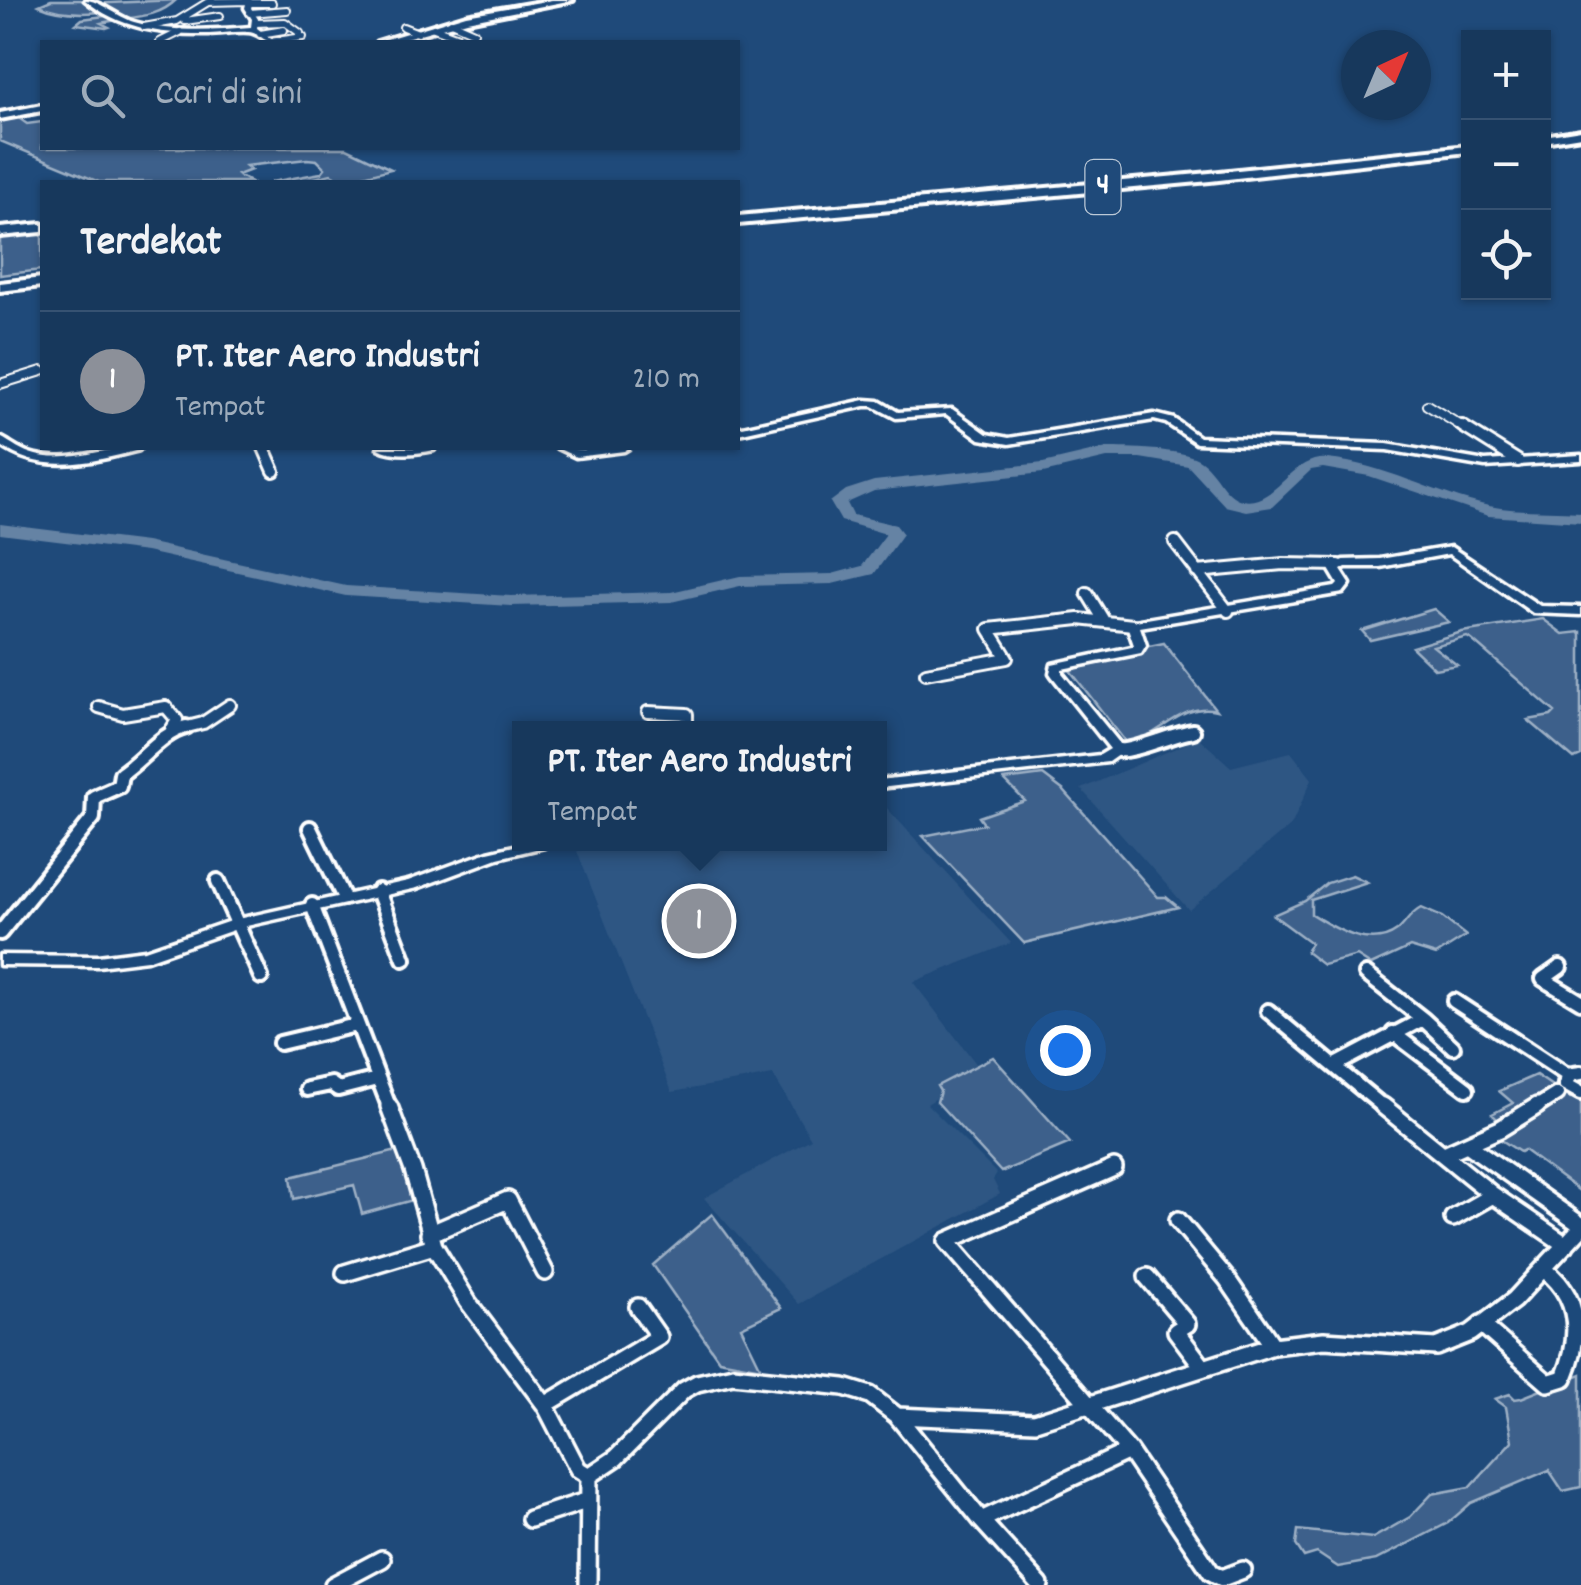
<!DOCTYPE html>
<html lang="id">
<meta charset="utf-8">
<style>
body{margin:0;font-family:Dekko,sans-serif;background:#244365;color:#f1f3f6}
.controls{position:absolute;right:30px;top:30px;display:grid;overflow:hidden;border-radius:0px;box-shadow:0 2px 8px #0004}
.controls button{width:90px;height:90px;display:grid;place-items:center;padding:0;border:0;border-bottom:2px solid #365272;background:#17385c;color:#f1f3f6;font:50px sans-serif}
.compass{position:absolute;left:1341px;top:30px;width:90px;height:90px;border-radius:50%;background:#17385c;box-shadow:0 2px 8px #0004;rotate:44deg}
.you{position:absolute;left:1065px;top:1050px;width:35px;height:35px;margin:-25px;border:8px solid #fff;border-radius:50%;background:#1a73e8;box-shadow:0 0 0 15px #1a73e833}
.badge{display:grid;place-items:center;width:65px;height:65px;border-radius:50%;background:#8c9099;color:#fff;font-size:32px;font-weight:700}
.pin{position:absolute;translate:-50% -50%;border:5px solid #fff;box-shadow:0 2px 10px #0006}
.popup{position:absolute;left:512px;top:721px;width:375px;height:130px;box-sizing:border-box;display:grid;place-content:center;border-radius:0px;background:#17385c;filter:drop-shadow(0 2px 8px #0005);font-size:32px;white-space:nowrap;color:#9eacbb}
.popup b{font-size:38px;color:#f1f3f6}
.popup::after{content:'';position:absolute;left:50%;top:100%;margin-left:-20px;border:20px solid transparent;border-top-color:#17385c}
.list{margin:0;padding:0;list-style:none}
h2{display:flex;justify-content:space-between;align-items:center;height:130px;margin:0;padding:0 40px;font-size:42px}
h2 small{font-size:32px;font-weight:400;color:#9eacbb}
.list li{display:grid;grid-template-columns:65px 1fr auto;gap:30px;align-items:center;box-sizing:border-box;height:140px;padding:0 40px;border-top:2px solid #365272}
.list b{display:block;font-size:38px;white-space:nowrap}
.list p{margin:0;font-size:32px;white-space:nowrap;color:#9eacbb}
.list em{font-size:32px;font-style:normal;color:#9eacbb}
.icon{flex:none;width:55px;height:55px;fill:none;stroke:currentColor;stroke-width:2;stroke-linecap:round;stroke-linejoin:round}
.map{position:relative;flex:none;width:1581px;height:1585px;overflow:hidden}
.search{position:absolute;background:#17385c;box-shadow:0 2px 8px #0004;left:40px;top:40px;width:700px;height:110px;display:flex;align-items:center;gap:25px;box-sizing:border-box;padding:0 35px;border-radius:0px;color:#9eacbb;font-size:38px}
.panel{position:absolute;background:#17385c;box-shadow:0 2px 8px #0004;left:40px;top:180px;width:700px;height:270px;border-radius:0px}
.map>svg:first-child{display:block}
.built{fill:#2e5683}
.green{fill:#3c618b;stroke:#9eb0c5;stroke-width:2.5}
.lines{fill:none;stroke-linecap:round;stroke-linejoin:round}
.river{fill:#6583a4;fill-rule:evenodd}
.minor-far4-casing{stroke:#fff;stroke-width:10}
.minor-far3-casing{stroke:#fff;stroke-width:12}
.minor-far2-casing{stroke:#fff;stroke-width:16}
.minor-far1-casing{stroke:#fff;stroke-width:20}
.minor-casing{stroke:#fff;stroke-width:22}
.tertiary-casing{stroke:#fff;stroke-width:7}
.trunk-casing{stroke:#fff;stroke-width:8}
.motorway-casing{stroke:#fff;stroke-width:8}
.minor-far4{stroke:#1f4a7a;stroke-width:6}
.minor-far3{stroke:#1f4a7a;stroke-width:8}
.minor-far2{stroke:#1f4a7a;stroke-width:10}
.minor-far1{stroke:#1f4a7a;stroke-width:12}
.minor{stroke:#1f4a7a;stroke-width:15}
.tertiary{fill:#1f4a7a;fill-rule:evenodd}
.trunk{fill:#1f4a7a;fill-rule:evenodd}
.motorway{fill:#1f4a7a;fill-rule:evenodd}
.labels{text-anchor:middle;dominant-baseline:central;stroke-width:8;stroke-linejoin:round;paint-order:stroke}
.shield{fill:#1f4a7a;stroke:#bcc9d7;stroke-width:2.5}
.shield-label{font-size:32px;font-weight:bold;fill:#fff}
</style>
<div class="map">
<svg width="1581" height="1585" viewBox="0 0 1581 1585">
<rect width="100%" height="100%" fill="#1f4a7a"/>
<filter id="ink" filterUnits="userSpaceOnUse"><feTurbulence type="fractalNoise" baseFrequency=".01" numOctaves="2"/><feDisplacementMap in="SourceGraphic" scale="20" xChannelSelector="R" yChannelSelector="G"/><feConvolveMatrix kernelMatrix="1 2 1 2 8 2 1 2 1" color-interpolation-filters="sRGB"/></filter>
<g filter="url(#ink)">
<!-- built -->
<path class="built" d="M1199,738L1231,767L1291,752L1312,779L1292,824L1189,910L1081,789Z
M885,806L1011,943L913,982L981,1070L927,1104L997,1174L993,1180L1000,1194L799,1304L704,1198L811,1139L773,1075L672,1092L577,851L629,844H879V807Z"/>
<!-- green -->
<path class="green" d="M51,0H81L88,4L176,0C156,20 129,16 101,23L109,27L106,28L76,24L82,19L112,15L109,11C86,14 59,14 39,5Z
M16,116L27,124L42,122V148H347L391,169L344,181L331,174L299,182H271L321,173L325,168L317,160L307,159L246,166L251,170L238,175L250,182H99L0,141V118Z
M42,234V270L0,275V238Z
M1434,609L1449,622L1370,640L1362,631Z
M1543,619L1563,634L1581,632V756L1574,759L1528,720L1551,716L1555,712L1472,640L1467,637L1433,646L1457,665L1435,669L1412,647L1462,632Z
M1164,643L1216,710C1182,702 1161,735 1128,745L1069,669L1138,655L1144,652V647Z
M1043,775L1064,791L1158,897H1166L1178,907L1024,943L923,836L984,824L979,817L1025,801L1004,780Z
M1352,875L1367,882L1311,900V914C1334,928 1370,951 1397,931C1406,924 1409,914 1421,908L1442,917L1466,936L1436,955L1410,947L1371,965L1357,956L1323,965L1306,952L1311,943L1273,915L1305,901L1327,883Z
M993,1057L1070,1143L1001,1172L937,1102L940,1091L937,1086Z
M1536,1075L1570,1098L1581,1092V1192L1524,1150L1520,1152L1492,1134L1506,1128L1492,1114L1513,1103L1499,1091Z
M397,1151L413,1200L362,1214L354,1185L294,1199L291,1177Z
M712,1214L781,1308L741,1327L761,1368L719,1360L653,1265Z
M1581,1374V1487L1563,1491L1549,1470L1471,1503L1448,1523L1376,1560L1338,1567L1317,1553L1304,1557L1296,1545L1298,1530L1373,1538L1410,1517L1432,1494L1470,1487L1512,1441L1506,1407L1495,1399L1510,1394L1515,1399L1521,1398Z"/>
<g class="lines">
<!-- river -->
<path class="river" d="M1107,448C1127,448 1181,449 1198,459C1215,468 1223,496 1242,500C1276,507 1290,456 1327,459C1384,464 1434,494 1489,506C1518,512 1551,510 1581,512V522L1488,516L1369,476L1323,468L1311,470L1272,507L1246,511L1225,506L1188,466L1140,458H1107L1043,473L874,491L847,503L853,515L896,525L903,534L874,574L832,584L740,586L671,602L511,606L346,596L146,552L0,534V524L146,542L346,586L511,596L671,592L740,576L832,574L862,566L886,534L841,521L830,502L846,490L874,481L1043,463Z"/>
<!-- minor-far4 casing -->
<g class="minor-far4-casing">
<path id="minor-far4" d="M249,3H272
M250,13L287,10
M185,21L220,16
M451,22L474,32
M255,23L285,22L300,33
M144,27L177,21L208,2L249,1
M403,27L418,33
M434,28L458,37
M260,34L284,30
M394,40L411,42
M160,42L180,32
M270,42L303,37"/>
</g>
<!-- minor-far3 casing -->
<g class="minor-far3-casing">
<path id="minor-far3" d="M0,384L42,371
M1427,405L1466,429"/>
</g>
<!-- minor-far2 casing -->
<g class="minor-far2-casing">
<path id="minor-far2" d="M1462,426L1518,461
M264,448L274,471
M1175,542L1228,611
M1197,572L1283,564L1339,565
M1087,593L1103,619
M926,673L1007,658L989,629L1079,619L1133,625
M99,707L123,714L166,707L177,720L171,730
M648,712L687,714V728
M175,730L203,723L230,705"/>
</g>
<!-- minor-far1 casing -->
<g class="minor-far1-casing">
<path id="minor-far1" d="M1118,750C1131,753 1173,734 1193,731
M310,828L344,898
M218,881L261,977
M378,891L404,959
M312,905L390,1109
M0,933L93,818L94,797L119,786L121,774C143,759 163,732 186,727
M1560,967L1543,979L1581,1002
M1366,974L1423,1019L1334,1066L1386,1109
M1454,1001L1567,1075L1581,1073
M1268,1011L1334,1066
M1423,1019L1453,1047
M1393,1033L1467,1089
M280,1043L356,1025
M1571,1076L1565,1084L1581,1093
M307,1089L331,1084L338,1089L377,1079
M1533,1109L1557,1094"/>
</g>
<!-- minor casing -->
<g class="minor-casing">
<path id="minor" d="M389,1106L413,1170L434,1246L468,1302L545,1405L578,1469L589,1476
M1383,1106L1493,1195L1566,1245
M1467,1144L1581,1225
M1444,1154L1500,1129L1537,1106
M1114,1168L947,1241L1129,1451L1211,1572L1222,1578L1243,1570
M1453,1218L1493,1195
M1178,1220L1227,1279L1273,1346
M429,1234L508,1200L545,1272
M345,1273L434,1246
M1147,1277L1187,1324L1176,1331L1203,1367
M1481,1324L1548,1383L1564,1378C1581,1337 1581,1298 1545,1270
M545,1405L659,1337L638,1307
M897,1416L1035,1422L1273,1346L1324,1340L1436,1347L1471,1333L1514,1300L1581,1228
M530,1519L586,1501
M981,1520L1129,1451
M333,1585L382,1559
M588,1585L589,1476L616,1458L684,1390L697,1383L733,1375L844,1387L870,1395L897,1416L981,1520L1040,1585"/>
</g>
<!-- tertiary casing -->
<g class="tertiary-casing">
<path id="tertiary" d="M85,0C99,0 118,17 134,22C172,33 212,30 251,27L252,19L245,8L247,0H253L251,8L258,19L257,28L275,42C264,43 259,32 248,32C236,31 222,34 209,34C165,35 120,29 85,0Z
M865,400L879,401L898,412L952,409L987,434L1009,438L1154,414L1174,419L1199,437L1387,444L1485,461L1581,455V461L1485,467L1387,450L1196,443L1166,423L1154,420L1009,444L980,439L946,414L896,418L873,406H865L738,434V428Z
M0,437C12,443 22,452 36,455C71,464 106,446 140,448L139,450C92,462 42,476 0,445Z
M378,448H435L434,450C415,454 394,456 378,448Z
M557,448C566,447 574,450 583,450C599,449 614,447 629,448L624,451L576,457Z
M1451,547L1540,606L1581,607V615L1533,613L1449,554L1380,567H1346L1341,570L1350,584L1343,593L1140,627L1146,645L1141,653L1062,669V673L1125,750L1108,762L879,788V780L1100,755L1110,749L1052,676L1050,673L1052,664L1132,647L1134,645L1127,625L1129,622L1335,587L1338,584L1329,569L1343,560L1380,559Z
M523,844H546L544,847L498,858L417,888L242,927L147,960L98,966L0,965V955L98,956L145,950L233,920L408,881L488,852Z"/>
</g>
<!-- trunk casing -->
<g class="trunk-casing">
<path id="trunk" d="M552,0H573L467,21L391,42H377L466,15Z
M42,105V111L0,119V113Z"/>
</g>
<!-- motorway casing -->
<g class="motorway-casing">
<path id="motorway" d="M1581,130V136L1544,142V136Z
M1468,146V152L1210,181L738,224V216L1210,173Z
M42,224V232L0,236V228Z
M42,278V286L0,291V283Z"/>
</g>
<!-- minor-far4 -->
<use href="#minor-far4" class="minor-far4"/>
<!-- minor-far3 -->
<use href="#minor-far3" class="minor-far3"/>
<!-- minor-far2 -->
<use href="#minor-far2" class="minor-far2"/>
<!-- minor-far1 -->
<use href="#minor-far1" class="minor-far1"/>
<!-- minor -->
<use href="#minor" class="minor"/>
<!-- tertiary -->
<use href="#tertiary" class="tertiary"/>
<!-- trunk -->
<use href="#trunk" class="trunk"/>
<!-- motorway -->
<use href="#motorway" class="motorway"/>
</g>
</g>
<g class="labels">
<!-- shield labels -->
<rect class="shield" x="1085.5" y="160" width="35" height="54" rx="8"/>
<g class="shield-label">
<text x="1103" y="187">4</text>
</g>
</g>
</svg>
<div class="controls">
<button>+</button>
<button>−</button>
<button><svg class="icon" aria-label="locate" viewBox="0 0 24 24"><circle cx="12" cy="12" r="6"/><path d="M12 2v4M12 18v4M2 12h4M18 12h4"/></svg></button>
</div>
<svg class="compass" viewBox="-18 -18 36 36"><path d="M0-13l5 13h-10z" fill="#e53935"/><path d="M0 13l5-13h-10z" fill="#9eacbb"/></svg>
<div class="you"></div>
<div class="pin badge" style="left:699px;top:921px">1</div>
<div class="popup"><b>PT. Iter Aero Industri</b>Tempat</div>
<div class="search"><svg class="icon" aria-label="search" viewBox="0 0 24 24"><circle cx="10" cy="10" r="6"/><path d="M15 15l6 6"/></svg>Cari di sini</div>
<section class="panel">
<h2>Terdekat<small></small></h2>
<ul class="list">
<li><span class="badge">1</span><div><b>PT. Iter Aero Industri</b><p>Tempat</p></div><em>210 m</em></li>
</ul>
</section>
</div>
